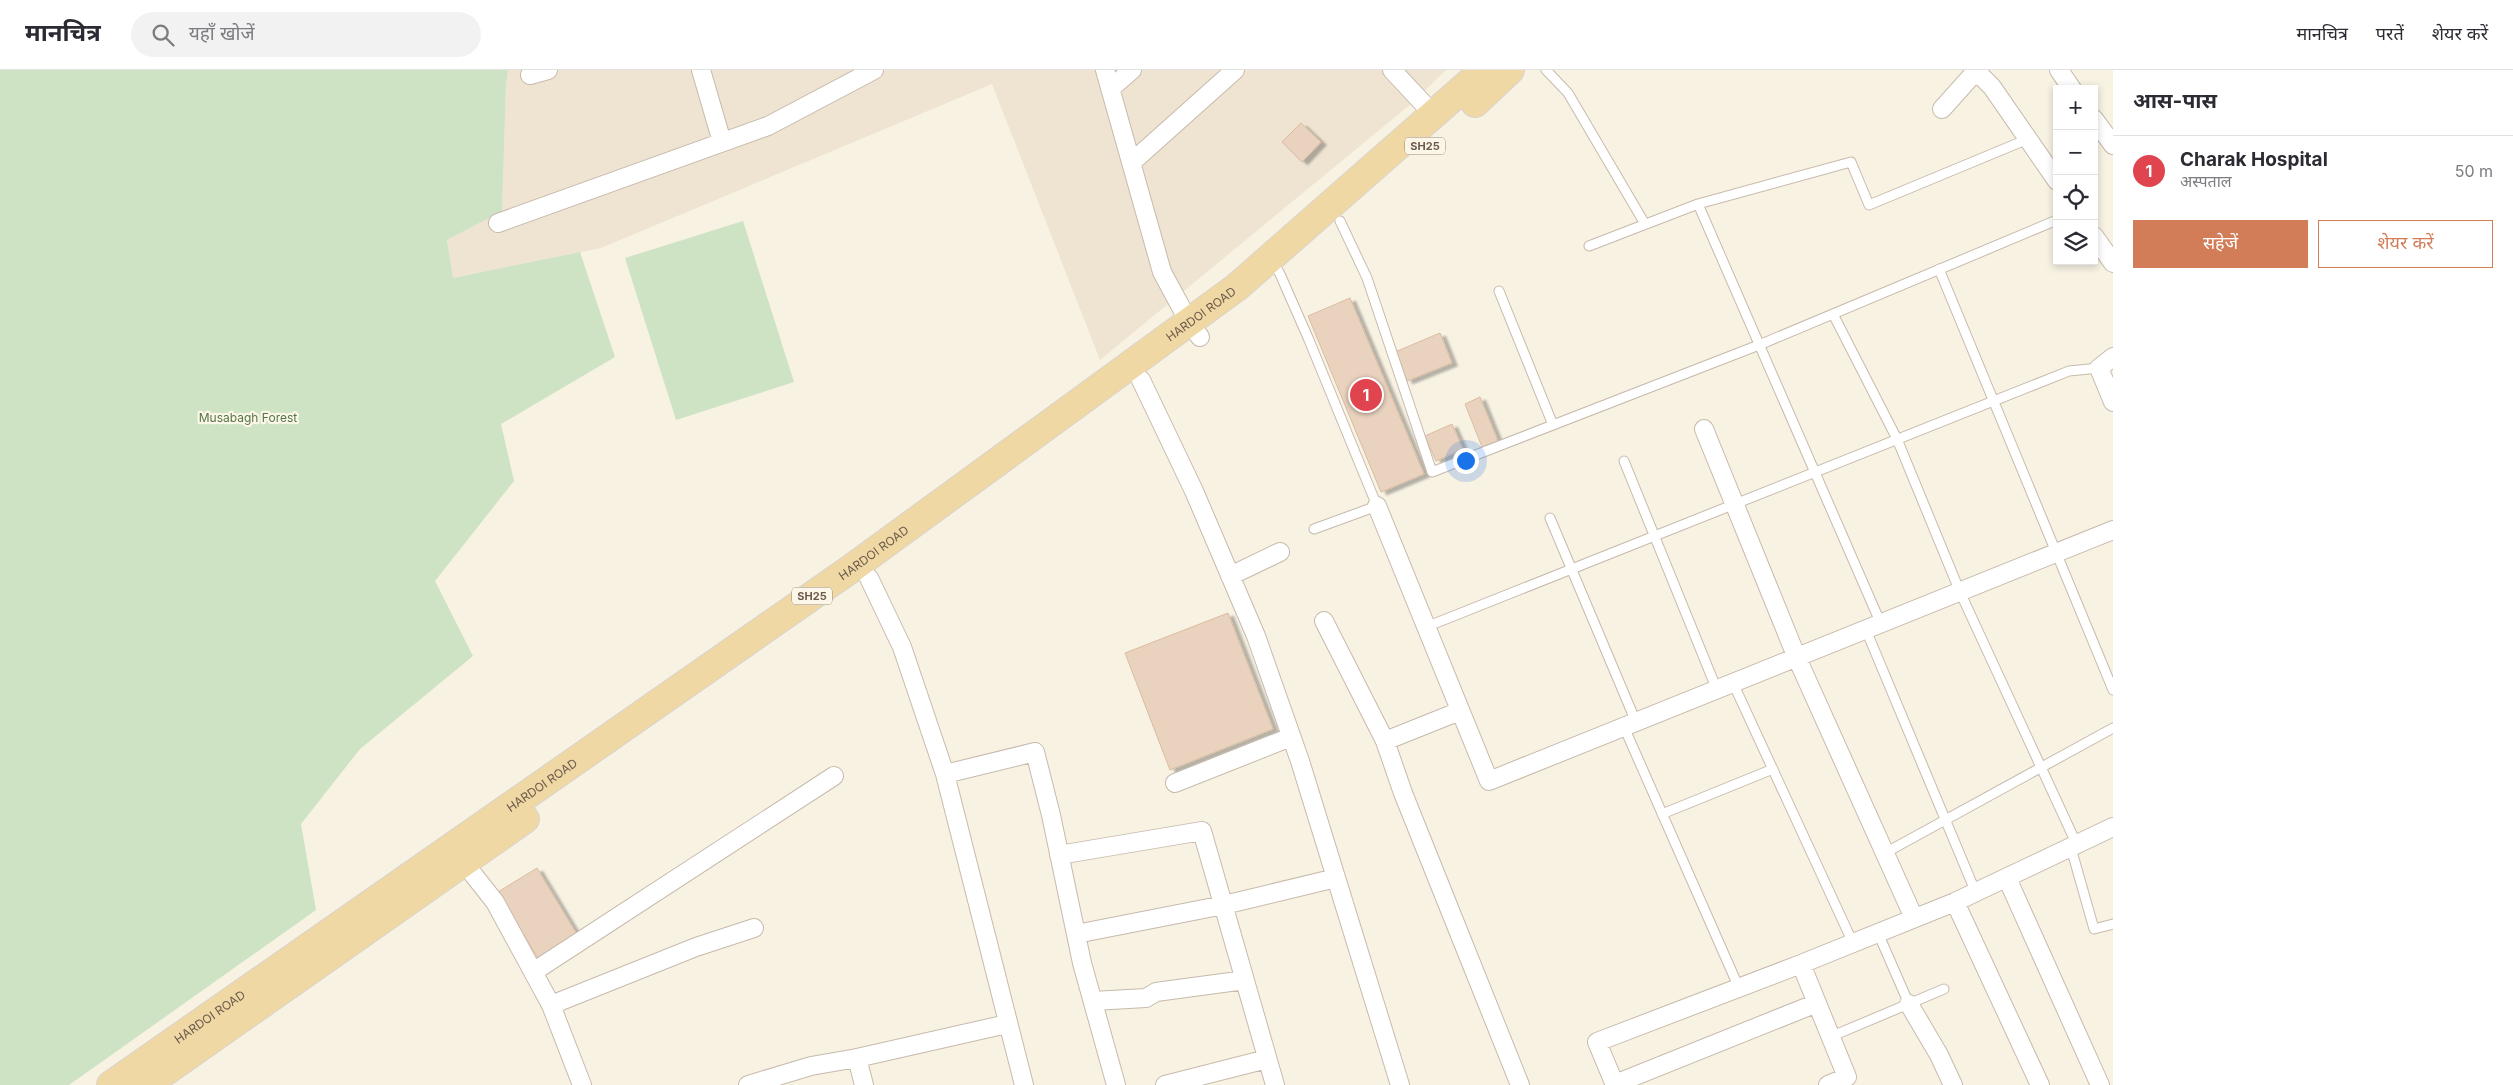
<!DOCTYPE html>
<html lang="hi">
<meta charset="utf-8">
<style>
body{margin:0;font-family:Inter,"Noto Sans Devanagari",sans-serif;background:#f2f2f3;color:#2b2b33}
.controls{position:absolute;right:15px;top:15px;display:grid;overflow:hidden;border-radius:0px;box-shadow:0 2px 8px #0003}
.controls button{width:45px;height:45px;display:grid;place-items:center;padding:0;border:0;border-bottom:1px solid #e1e1e2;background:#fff;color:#2b2b33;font:25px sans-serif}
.you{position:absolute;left:1465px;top:390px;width:18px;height:18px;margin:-12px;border:4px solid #fff;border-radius:50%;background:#1a73e8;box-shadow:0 0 0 8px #1a73e833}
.badge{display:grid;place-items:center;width:32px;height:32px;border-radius:50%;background:#d27c58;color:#fff;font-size:16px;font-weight:700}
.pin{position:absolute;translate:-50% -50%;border:2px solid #fff;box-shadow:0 1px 5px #0006}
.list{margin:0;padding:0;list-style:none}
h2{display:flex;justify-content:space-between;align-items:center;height:65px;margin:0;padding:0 20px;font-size:21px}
h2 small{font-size:16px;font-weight:400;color:#7c7c81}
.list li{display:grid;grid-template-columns:32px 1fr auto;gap:15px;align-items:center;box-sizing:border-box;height:70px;padding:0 20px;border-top:1px solid #e1e1e2}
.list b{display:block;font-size:19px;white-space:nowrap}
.list p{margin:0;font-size:16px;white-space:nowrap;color:#7c7c81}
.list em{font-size:16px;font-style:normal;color:#7c7c81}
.actions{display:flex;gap:10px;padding:15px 20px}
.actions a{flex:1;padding:11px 0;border:1px solid #d27c58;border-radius:0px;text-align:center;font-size:18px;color:#d27c58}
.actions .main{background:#d27c58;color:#fff}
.icon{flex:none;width:28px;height:28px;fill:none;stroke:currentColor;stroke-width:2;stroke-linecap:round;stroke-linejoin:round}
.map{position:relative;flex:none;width:2113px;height:1015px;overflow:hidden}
header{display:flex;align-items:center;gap:30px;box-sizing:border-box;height:70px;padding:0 25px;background:#fff;border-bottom:1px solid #e1e1e2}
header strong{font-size:24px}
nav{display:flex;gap:28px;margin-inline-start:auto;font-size:18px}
.search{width:350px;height:45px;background:#f2f2f3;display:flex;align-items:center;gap:12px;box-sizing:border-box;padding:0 18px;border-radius:28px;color:#7c7c81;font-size:19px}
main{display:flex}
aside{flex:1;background:#fff}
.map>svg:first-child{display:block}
.residential{fill:#efe4d2}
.green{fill:#cee3c4}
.building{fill:#ead3be;stroke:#dabba1;filter:url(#shadow)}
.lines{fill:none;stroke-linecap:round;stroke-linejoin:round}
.service-casing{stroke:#c7baac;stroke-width:11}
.minor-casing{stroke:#c7baac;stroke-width:20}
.primary-casing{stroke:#d9d4d1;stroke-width:30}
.service{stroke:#fff;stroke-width:9}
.minor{stroke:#fff;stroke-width:18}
.primary{stroke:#efd8a3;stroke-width:28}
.labels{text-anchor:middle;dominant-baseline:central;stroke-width:4.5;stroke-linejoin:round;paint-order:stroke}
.shield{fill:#fcf6e8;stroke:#97897c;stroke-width:1}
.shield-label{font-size:11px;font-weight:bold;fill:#6c5a4d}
.street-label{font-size:12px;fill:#6c5a4d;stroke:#fcf6e8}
.park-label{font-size:12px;fill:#547749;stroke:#fcf6e8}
</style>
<header>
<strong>मानचित्र</strong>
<div class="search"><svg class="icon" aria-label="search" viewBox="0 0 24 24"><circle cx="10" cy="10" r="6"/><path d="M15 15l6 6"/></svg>यहाँ खोजें</div>
<nav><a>मानचित्र</a><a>परतें</a><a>शेयर करें</a></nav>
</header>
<main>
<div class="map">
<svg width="2113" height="1015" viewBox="0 0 2113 1015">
<defs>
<filter id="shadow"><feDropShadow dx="5.5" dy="3" stdDeviation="1" flood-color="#0004"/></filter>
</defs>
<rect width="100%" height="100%" fill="#f8f2e3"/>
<!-- residential -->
<path class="residential" d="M508,0H1446L1411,34L1100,290L992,14L601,178L453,208L447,170L502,140L506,15Z"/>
<!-- green -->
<path class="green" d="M0,0H508L506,15L502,141L447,170L453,208L580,182L615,287L501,354L514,411L435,511L473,586L360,679L301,754L316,840L69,1015H0Z
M743,151L794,312L676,350L625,188Z"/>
<!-- building -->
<path class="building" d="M1301,53L1321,72L1302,92L1282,72Z
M1350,228L1424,404L1381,422L1308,246Z
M1440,263L1452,293L1407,311L1395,282Z
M1480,327L1498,371L1482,377L1465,334Z
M1452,354L1463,379L1436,391L1425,366Z
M1228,543L1273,659L1170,700L1125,583Z
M537,798L578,866L539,890L498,822Z"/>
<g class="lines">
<!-- service casing -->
<g class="service-casing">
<path id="service" d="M1546,0L1568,23L1645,154
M1698,134L1881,554
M1340,151L1367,208L1432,402L1759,275L2057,150
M1589,176L1698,134L1851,92L1869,135L2028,69
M1271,189L1280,204L1309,270L1377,436L1314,459
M1939,199L2113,620
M1499,221L1553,355
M1833,244L1897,369L1960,522L2077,775
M1624,391L1717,620
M1550,448L1636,652
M1426,557L2069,301L2099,298
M1866,560L1976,823
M1733,613L1853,873
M1624,657L1739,918
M1662,744L1773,699
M2071,778L2094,859L2113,854
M1885,783L2113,658
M1878,863L1909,934
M1830,967L1944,919"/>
</g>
<!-- minor casing -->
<g class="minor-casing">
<path id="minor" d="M701,0L722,72
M1105,0L1162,202L1189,252L1200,267
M1392,0L1434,45
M1975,0L1992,17L2057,111
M2059,0L2072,19
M530,5L548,0
M1110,19L1132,0
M1942,39L1976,1
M2094,49L2113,75
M1131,93L1235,0
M498,153L768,56L874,0
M2094,166L2113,193
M2113,287L2099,298L2113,332
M1141,310L1194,421L1256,566L1300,691L1400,1015
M1704,359L1797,588L1914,848
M1377,436L1489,711L2113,460
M1230,506L1280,482
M869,508L902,577L945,704L1035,682L1051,745L1082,893L1116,1015
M1324,551L1385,671L1403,723L1520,1015
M1385,671L1460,641
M945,704L1024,1015
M1175,713L1291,667
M457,784L495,832L551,935L582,1015
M1059,785L1202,761L1275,1015
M2007,808L2100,1015
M1955,832L2040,1015
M1076,864L1224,835L1336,808
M1801,894L1847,1007L1828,1015
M533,902L834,706
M1093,931L1146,928L1156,922L1245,910
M1909,934L1939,985L1953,1015
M551,935L696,877L754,858
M1615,1014L1817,933
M748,1015L811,996L857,988
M864,1015L857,988L1007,954
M1165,1015L1267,989
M1615,1015L1597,972L1801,894L1955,832L2113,757"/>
</g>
<!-- primary casing -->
<g class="primary-casing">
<g id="primary">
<path d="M1475,33L1510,0"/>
<path id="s1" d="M111,1015L852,498L1237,217L1484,0"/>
<path d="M146,1015L525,749"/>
</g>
</g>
<!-- service -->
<use href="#service" class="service"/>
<!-- minor -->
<use href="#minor" class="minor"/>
<!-- primary -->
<use href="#primary" class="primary"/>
</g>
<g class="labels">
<!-- shield labels -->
<g class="shield">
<rect x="1405" y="67.5" width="40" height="17" rx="4"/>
<rect x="792" y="517.5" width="40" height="17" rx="4"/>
</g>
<g class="shield-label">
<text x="1425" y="76">SH25</text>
<text x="812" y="526">SH25</text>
</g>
<!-- street labels -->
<g class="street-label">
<text stroke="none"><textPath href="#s1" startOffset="1335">HARDOI ROAD</textPath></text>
<text stroke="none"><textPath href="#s1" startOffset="930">HARDOI ROAD</textPath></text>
<text stroke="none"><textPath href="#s1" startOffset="525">HARDOI ROAD</textPath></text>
<text stroke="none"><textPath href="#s1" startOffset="120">HARDOI ROAD</textPath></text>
</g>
<!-- park labels -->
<g class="park-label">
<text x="248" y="347">Musabagh Forest</text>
</g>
</g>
</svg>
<div class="controls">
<button>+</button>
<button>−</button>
<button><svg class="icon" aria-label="locate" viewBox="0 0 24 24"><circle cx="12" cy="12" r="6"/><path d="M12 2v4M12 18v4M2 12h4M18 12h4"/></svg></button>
<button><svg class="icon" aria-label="layers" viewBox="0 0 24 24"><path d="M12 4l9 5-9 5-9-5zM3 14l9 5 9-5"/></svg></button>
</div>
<div class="you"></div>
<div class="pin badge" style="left:1366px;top:325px;background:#e0444e">1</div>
</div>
<aside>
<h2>आस-पास<small></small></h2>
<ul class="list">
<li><span class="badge" style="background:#e0444e">1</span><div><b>Charak Hospital</b><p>अस्पताल</p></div><em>50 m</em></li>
</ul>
<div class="actions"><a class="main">सहेजें</a><a>शेयर करें</a></div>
</aside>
</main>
